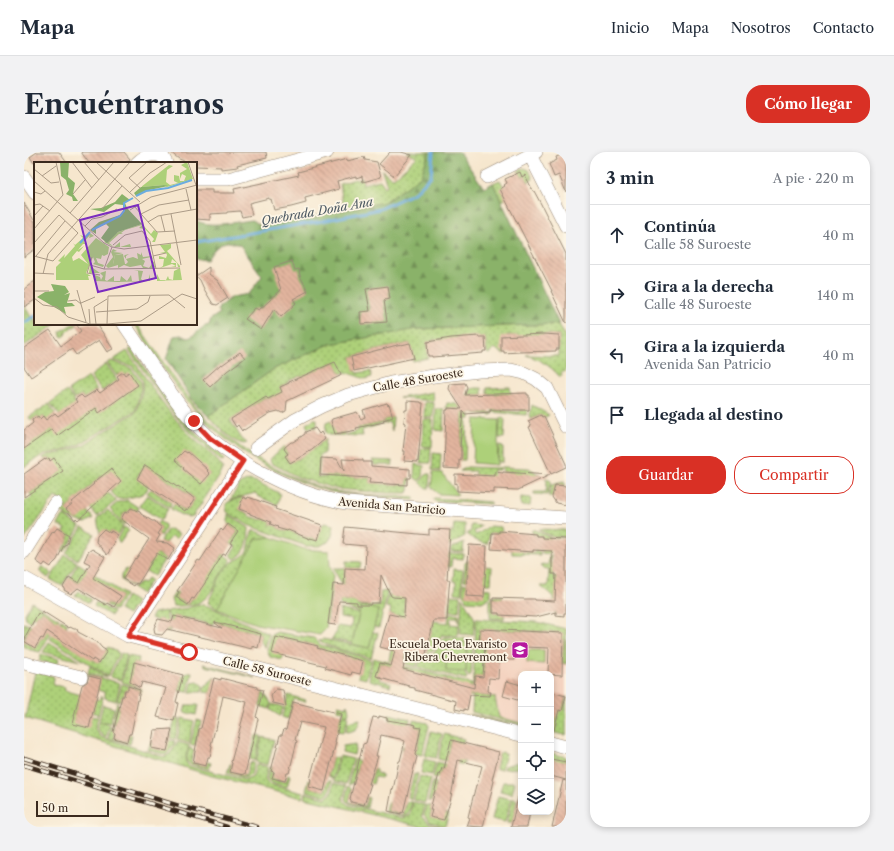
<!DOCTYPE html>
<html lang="es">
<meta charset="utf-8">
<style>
body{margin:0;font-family:"Libre Caslon Text",serif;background:#f2f2f3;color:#1f2937}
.controls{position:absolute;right:12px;bottom:12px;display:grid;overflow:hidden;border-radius:8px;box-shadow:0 2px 6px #0003}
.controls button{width:36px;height:36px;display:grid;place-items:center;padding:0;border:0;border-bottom:1px solid #e0e1e3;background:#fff;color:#1f2937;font:20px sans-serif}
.scale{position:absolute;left:12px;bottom:10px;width:73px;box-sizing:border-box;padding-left:4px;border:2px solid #3b2a1e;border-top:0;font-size:11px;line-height:14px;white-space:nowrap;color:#3b2a1e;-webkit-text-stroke:3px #fcf5e5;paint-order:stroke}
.stop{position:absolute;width:12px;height:12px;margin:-9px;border:3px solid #d93025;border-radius:50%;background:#fff}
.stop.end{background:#d93025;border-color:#fff;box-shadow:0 1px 4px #0008}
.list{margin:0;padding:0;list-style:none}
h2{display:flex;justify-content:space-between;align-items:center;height:52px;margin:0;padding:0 16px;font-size:17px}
h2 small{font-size:13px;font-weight:400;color:#747a83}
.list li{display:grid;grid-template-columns:26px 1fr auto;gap:12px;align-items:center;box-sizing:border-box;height:60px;padding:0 16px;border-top:1px solid #e0e1e3}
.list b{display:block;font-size:15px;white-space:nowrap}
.list p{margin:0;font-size:13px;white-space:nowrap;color:#747a83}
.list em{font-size:13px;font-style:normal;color:#747a83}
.actions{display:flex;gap:8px;padding:12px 16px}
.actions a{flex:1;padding:9px 0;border:1px solid #d93025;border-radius:16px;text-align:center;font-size:14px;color:#d93025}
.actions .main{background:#d93025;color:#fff}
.icon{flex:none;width:22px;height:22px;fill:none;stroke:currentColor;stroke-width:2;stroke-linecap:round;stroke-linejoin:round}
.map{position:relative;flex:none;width:542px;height:675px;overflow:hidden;border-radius:16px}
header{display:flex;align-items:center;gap:24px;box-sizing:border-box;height:56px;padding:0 20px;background:#fff;border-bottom:1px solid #e0e1e3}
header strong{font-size:19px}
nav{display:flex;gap:22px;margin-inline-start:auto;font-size:14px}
.intro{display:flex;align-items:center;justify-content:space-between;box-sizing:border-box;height:96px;padding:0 24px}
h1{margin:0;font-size:28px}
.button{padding:10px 18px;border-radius:16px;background:#d93025;color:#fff;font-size:14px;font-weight:700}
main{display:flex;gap:24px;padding:0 24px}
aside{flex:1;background:#fff;border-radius:16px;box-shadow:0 2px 6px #0003}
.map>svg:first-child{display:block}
.built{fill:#f4d3c0}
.grass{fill:url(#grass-dots);stroke:#747d4c}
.forest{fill:url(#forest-firs);stroke:#626e44}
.park{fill:#add079;stroke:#747d4c}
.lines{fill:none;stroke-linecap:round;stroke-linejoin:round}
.stream{stroke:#6bacdf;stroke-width:3}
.building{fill:url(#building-back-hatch)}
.minor-casing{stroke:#988876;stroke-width:14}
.minor{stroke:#fff;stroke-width:13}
.rail-casing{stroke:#3b2a1e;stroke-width:4.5}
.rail{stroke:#fcf5e5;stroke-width:3;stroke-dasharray:9;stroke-linecap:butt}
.route{stroke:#d93025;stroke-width:5}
.labels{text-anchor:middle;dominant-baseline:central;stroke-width:3.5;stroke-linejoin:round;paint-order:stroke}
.street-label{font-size:11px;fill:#3b2a1e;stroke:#fcf5e5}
.poi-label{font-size:11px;fill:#3b2a1e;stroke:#fcf5e5;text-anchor:end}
.water-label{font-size:12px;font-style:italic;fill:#4c5862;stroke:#fcf5e5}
.inset-river{fill:none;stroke:#6bacdf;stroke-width:2}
.inset-road{fill:none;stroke:#ab9b87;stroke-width:1}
.view{fill:#7b2cbf;fill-opacity:0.15;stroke:#7b2cbf;stroke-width:2}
.inset-edge{fill:none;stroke:#3b2a1e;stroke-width:2}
</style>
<header>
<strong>Mapa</strong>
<nav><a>Inicio</a><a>Mapa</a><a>Nosotros</a><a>Contacto</a></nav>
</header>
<div class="intro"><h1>Encuéntranos</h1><a class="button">Cómo llegar</a></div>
<main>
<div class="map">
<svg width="542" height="675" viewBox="0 0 542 675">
<defs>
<pattern id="grass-dots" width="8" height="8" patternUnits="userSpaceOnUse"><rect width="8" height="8" fill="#add079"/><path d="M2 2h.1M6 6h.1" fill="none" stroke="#8ea963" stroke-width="1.8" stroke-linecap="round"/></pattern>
<pattern id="forest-firs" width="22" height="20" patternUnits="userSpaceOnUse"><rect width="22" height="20" fill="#8ab269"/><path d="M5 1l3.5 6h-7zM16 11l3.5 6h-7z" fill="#729156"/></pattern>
<pattern id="building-back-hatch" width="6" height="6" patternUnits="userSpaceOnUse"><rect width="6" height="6" fill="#e3b59f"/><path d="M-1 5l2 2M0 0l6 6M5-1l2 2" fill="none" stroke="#b99381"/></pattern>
</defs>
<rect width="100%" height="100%" fill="#fcf5e5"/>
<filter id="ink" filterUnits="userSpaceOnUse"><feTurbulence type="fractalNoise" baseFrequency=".025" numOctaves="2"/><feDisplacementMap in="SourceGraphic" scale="8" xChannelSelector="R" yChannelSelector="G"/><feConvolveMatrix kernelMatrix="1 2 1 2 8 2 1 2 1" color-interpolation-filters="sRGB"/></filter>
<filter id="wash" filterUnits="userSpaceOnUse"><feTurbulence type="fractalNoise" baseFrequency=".012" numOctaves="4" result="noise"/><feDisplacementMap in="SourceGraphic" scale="16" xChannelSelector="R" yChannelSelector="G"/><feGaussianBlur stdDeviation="0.9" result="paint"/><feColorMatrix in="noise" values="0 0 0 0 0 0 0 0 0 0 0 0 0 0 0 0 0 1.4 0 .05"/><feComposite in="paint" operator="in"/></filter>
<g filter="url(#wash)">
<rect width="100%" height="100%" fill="#f6e6cd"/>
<!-- built -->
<path class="built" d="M452,467L513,470L542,477V583L527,580V522H497V573L448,560Z"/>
<!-- grass -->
<path class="grass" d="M384,0H405L397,24L361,50L320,58L316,32L331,27L333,28L338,26L339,32L356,28L361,35L363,34L358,18L368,26L371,25L393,5L382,1Z
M500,16L505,18L509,27L504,30L501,23L498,25L494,19Z
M476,28L480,35L477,37L482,47L477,49L469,31Z
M0,150L1,154L8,167L11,166V172H32L0,194Z
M48,172H54L41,181L42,183L39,185L37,184L36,180Z
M535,172L542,186V219L537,221L538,224L536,225C527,214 515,207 502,203L535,204V183L520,182L492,184L483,183L480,202L470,196L466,202L463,201L461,185H445L437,187L436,185L419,188H409V189L403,190L404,206L389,209L386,191L377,193L376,192L327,205L333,221L346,219L348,225L341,227L321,220L317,222L311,210L277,225L276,224L264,229V231L256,235L262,247L250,246L249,244L244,247L242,245L206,268L218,287L223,291L220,292C209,291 192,272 184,264L250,217L306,192L394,177Z
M114,173C132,199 149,226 168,250C200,291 261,328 311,339C335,344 364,343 390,345V348L312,341C256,327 203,297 166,252C146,228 129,200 112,174Z
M107,196C134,235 159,275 198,304L200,306L199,309L196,308L164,278L150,262L105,198Z
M103,199C123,227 141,258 165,282C172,290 197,309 199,317L197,322L169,364C161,367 154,361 147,357L151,352L161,359L162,357L164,358L171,347L154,334L153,335L140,326V325L121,314L113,325L124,334C123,336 124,338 122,339C119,344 99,347 94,347L89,342L78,323L42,357L51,367L63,359L69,366L61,371L48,367L41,364V362L33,357L38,349L31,345L0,388V349L8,345L6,341L26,328V309L24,306L21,308L19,305L24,303L36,301L59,293L112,260L118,240L119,229L108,214L89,208Z
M87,209L107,216L117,230V237L111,259L56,292L38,299L20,302L0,315V295L28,277L72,256L75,260L101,242L105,221L101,223L95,222L93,224L83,211Z
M82,212L95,230L92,229L78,239L67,224Z
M64,225L73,238L70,239L66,248L63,244L60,246L57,243L50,247L45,238Z
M486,235L487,242H463V236Z
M451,236H458V242L446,243L453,260L468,261V263L446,261L442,246L447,237Z
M43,239L53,253L37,265L26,251Z
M409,240L410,249L375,246Z
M401,250L410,251L409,266L400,265Z
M423,251L433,252L446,263V267H443L441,308H435L437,307V295H436L439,267L438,266V257L422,256Z
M25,252L31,261L24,271L19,264L16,267L14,264L7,268L5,265Z
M508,253L525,263L520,266L518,265L516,263L507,267L506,263Z
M412,257H420L419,279L411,278Z
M469,258L496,260L497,258H504L502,263L468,260Z
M369,265L368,279L365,270L338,278L339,284L304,283L301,280L302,271L307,269L312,283L320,280L321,283L334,279V276L360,270L359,268Z
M476,266H479L481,268L480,286H475Z
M290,267H293V275L284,276L282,272Z
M402,267L409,268L408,295L398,294L399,268Z
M301,287L300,302H297L296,303L294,325H302V322L306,323L307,324H316L325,325V324H330V326L340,324V326H346V331L383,333V326H386L385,339L382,341H363L313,337L276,326L247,311L246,307L260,294L262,296L260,297L264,302L261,304L266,311L272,306L273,308L280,303V301L296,293L295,292Z
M475,294L479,295V310H474Z
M401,296H407L406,311H396L397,297Z
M409,301L417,302L416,319L408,318Z
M348,308L368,309L369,313H350Z
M391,312L400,314L399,324L395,329L390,325Z
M443,315L476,316V318H470L469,325L451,324V319H436Z
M478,315L505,316L516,323L490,322V320H479Z
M403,322H406L405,336H402L396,330Z
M521,326L527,329L523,343L510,342V340H522L523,329Z
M225,328L233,330L257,342L253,353L234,344L231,341L206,348L216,332Z
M540,330L542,334H533L528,345H525V339H527V336H526L527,333Z
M127,337L147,351L146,356L123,341Z
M83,341L87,343L92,349L73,364L66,356Z
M123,343L144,357L137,368L115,354Z
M219,345L216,358L225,362V364L238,368L239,366L247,369L246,372L254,375L253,376L263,379L264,378L285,387L286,386L293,388L299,372L301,371L310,373L308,384L304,390L295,394H282L224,373L203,360L202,352L204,350Z
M497,345L507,346L506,354L497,353Z
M410,346L467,350V352L411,349L409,348Z
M103,348L115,356L113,359L107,356L103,361L101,360L97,367L102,370L100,373L86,357L94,350Z
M84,358L99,374L93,383L87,379L86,381L80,378L76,383L73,366Z
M204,362L225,376C224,390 223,400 211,407L206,403L212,395L206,391L214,379L204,372Z
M39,364L56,374L41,399L38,398L43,391L45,383L40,380L41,377L34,373Z
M135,369L141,373V377L137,384L134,382L137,375L133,373Z
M430,371L441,372V384L425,393L426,380H429Z
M447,373L458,374L450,380L452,383L466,374L477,375L478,380H475V381H466L463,392L451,388L443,382L447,379Z
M58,375L70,382L54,408L42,401Z
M100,375L105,378L96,391L93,387Z
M146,377L155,382L152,387L148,384L142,391L136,389L143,378Z
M515,377L542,378V385H529L515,378Z
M230,378L247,385L232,387L193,457L184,451L185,448C191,437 195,424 203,414C209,408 219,407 223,399C227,392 224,383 230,378Z
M508,378H511L527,386L526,402L518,401V384H512V382L508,381Z
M440,390L439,400L427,399V396Z
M123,394L141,407L130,424L122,419L128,409Z
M488,397H497L498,400L510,401L511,399H516V403L488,402Z
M425,401L440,402L439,407L428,406L427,415H424Z
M199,402L206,407L207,409C191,423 193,444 171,452C165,454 156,454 149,454L147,447L152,439L154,441L152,445L164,453Z
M41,403L53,410L38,434L26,427Z
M525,404H527L526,411L529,412V424L533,425L532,462L531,463L529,445L524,440L516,434H524L525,417L518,416L516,414L518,412L524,413Z
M322,409L337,410L336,416H322Z
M443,409H444L443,429L440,428L441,411Z
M54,411L101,443L91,458H89L82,453L83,451L90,455L97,444L84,437V435L60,423L55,431L46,426Z
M18,414L27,421L24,426L15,419Z
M460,414L468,415L467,432H460Z
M309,416H321L319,449L333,450V453L356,454L357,440L364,439L355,476L350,475L354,459L337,454L336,461L316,453L318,432Z
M102,417L105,418L98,429L110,436L112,433H114L117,430L120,431L124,426L127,428L118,442L97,428V423Z
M430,417L439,418L437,442L431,441L432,429H429Z
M439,431L458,436L467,437V445L458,450L443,449L439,442Z
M54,439L67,447L65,451L51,443Z
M381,441L380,461L408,469L424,471L425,461L435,462V470H434V465H427L426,472L435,473L434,484L418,483L408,500L403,499L409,472L366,462L367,456L362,455L365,442L369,445L372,446Z
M427,443L436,444L435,459H426Z
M103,444L112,450L104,463L95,458Z
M469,444H479L478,447L469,446V461L480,463V467L466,466V448L469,447Z
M438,445L451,467L449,483L436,482Z
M8,450L35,467L16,500L6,498L0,494V471L7,474L1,485L2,486L0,489L11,496L17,486L19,487L29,466L18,459L16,463L14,462L12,466L9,464L6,470L2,467L1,462Z
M72,450L89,460L87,464L70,454Z
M175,452L184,454L245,482L241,496L236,488L237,482L220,477V478L198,471L197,472L189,470L188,473L165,466L164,467L150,464L147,473L143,459L164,456Z
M316,457L335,462L328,491L307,487L311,483L313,474L327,476L328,467L316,465Z
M141,459L146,479H140L138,473L139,468L134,467L133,469L127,466L130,461Z
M452,467L513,470L542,477V512L538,511L540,488H538L539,481L527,480V487L523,480L456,477L455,493L480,494V508L460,507L459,525H451L450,543L471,545L475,565L497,571V573L448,560Z
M37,468L43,471L40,491L48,496L49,495L75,511L84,495L95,501L84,524L26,487Z
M253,480L290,486L297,493L301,494L347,508L342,527L334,525L339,509L324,506V504L300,500V497L293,496V494L260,486V504L258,508L246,505L243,499L247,483Z
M349,480L354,481L347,506C335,502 304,496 295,488L299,487L345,496Z
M420,485L441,486V491L423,490L422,518L440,520L443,526L441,527L394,515L397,505L401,506L402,501L409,503Z
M444,486L449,488L447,522L445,525L442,520Z
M25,490L56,509L19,500Z
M367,498L395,505L392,515L382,512L383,505H382L380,512L365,508Z
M97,501L103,503L97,528L86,525Z
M17,502L35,507L33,513L15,509Z
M104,504L115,506L114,511H110L107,526L113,532L112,534L98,530Z
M349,506L445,531L448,532L447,545L439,543L429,530L406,525V524L389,521V519L368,513L367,514L356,511L353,524L356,525V528L367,531L366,534L345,528Z
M180,512L231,525L232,526L181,514Z
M66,514L83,525L64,521Z
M11,520L29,524L30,526L29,533L41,535L40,538L57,543L50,564H68L74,565L71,577L77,585L140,605C146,604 151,595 153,590L165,593L161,608L165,614L222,628L229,625L232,612L244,615L241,627L245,632L279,641L278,646L188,624L1,566Z
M164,520H168L164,540L155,539L158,525Z
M58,521L96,531L92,549L81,546V540L73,538L77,527L62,523Z
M191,525L187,541L179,540L180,535Z
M174,530L179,534L177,540H166L168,531Z
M98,532L117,537L116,541L101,538L100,544H98L97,548L93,549Z
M239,540L247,551L245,557L236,554Z
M264,543L282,548L281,550L270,547L264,567L258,565Z
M77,544L79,545L74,564L73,562L68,560L72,547L75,548Z
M542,544V583H541L527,580V564L535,558L538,559Z
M93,550L95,553L94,557L96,558L91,572H88Z
M248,552L259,555L256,564L246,558Z
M79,553L90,556L86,571L75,569Z
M162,553H174L172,563L160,560Z
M314,553L322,555L323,553L324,554L325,560L324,564L319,563L320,559L313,558Z
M365,562L386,567L385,572L365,569L366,564H364Z
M317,563L324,565L320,580L313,579Z
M445,563H449L497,575V577Z
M156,566L151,587L146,586L151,567Z
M158,566L170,569L165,591L153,588Z
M336,567C334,577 332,579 322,580L324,570Z
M173,568L177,569L171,593H166Z
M389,568L403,571L405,574L398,603L379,599L378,594L393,597L397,576L391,575L392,573L388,572Z
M75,570L86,573L82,585L79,584L73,576Z
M87,575L90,576V586L103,590L105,582L108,583L106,592L84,586Z
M407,579L418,582L412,606L401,604Z
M420,582L440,587L439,591L427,588L423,604L440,609V613L414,607Z
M234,583L237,584L231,609L226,607L232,584Z
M238,585L250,588L244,613L232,610Z
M145,588L151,589L150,593L142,603L124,598L127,589H129L127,596L142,599Z
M332,592L330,603L318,600L319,594Z
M165,595L170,599L167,609L169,611L182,614L183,610L187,611L185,617L166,612L162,608Z
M478,600L482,602L478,617H472L475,602Z
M527,601L542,605L541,610L536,609V611L527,609Z
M316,604L329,607L322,632L310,629Z
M309,605L314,606L309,627L307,626V625L304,624Z
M331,607L335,609L329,632L327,631L326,633L324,632Z
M400,607L411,610L408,623L397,621Z
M227,610L230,611L227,623L222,626L203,621L206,612H208L206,620L222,624L225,612H227Z
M413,610L424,613L423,617L418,616L416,622H415L413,626H411V627L409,626Z
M494,610L496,616L480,617L481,614Z
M246,615H248L247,620L249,621L248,627L262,630L264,623L266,624L263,635L248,631L243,627Z
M350,617L352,618V621L359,624L357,626L351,625L349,632L346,631Z
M393,621L394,622L388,648L384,645L390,622L392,623Z
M396,624L407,627L401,651L390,648Z
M285,628L287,629L285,635L301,639L304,629H308L305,641L300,644L282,639Z
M409,629L412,631L411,637H413L411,644H409L407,649H405V650H404Z
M479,630H491L488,642L476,639Z
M310,631L322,634L319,648L324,653L379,666L386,664L389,650L401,653L398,664L406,672L418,675H399L280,646L282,641L301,646L307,642Z
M324,634L328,637L325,650L341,654L343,645L345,646L343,656L325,651L321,648Z
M474,644L487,647L481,670L468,667Z
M489,645L493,648L488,671H483Z
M386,649L388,650L384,663L380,664L362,660L364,651H366L364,659L379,663L383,650Z
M403,653L407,654L406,658H408L406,665L421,661L425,662L421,674L406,670L400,663Z"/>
<!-- forest -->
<path class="forest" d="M405,0H435L460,36L469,31L535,172L394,177L306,192L250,217L184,264L170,250L142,207L150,184L157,183L164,186C174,183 175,175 185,173L187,167L196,161L194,158L195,155L208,145L225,142L238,124L216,93C212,92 207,90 203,90C194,91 187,101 183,108L172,107V68C183,77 215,69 229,68L237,74L361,50L397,24Z"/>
<!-- park -->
<path class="park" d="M451,267L475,268L473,313L449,311Z
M409,320L418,321L434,343L414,342L407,335Z
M247,385L280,397L305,399L306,414L309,423L302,477L296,483L232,472L193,457L232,387Z
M337,454L354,458L345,496L328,492Z
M423,490L443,491L442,520L422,519Z
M504,498H520V512L503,511Z"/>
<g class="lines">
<!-- stream -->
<path class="stream" d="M172,90L298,69L356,57L390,41L407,24L409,0
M0,171L11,164"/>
</g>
<g id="blocks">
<!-- building -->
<path class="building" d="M13,0H35L43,11H10L6,5Z
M57,0H100L106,7L102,11H65Z
M146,0H242L243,6L213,13L214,15L197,17V15L172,14V11H165L155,7Z
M366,0H377L388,3L370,24L355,12Z
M542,1V40L535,23L530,25L525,12L533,8L532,5Z
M340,5L341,8L353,10L357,25L339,30L338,24L332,26V24L313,29L315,37L281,46L282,51L267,55L250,58L247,47L245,48V46L225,51L228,63L218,65L216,59L203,60V61L186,62V68L172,67V38H188V41H211L210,37L275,23L274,20L323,7V9Z
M496,20L498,25L501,23L509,39H510L517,52L542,102V171L527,139H528L476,37L481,34L480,33L483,31L481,27Z
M0,51L11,70V97L0,105Z
M268,109L271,118L275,117L276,124L284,139L269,147L272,151L257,165L250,157L237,178L221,167L231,156L235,158L257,138L250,115Z
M185,115V122L194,129L204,146L193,153L189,152L180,137L176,128L172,124Z
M11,129V148L0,155V137Z
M364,134L366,147L360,148L363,170L337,172L336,160L346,159L342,137Z
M52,172H73L89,197L83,200L75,188L52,203L48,197L7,225L0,215V196L26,178L37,194L57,179Z
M519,182L535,183V197H532V199L495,200L480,201V199H477V184Z
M455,184V185H461L462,199H459V201L408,205V204H404L403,190L427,186Z
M386,191L390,206L330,219L327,205L377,192V193Z
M216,200L221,206L203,219L186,235L179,228L197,212L198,213Z
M311,210L317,222L316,224L263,249L262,259L258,261L254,259L246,261L220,278L219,277L218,279L214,273L212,275L207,267L242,245L244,247L258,240L256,235L265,231V230Z
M99,220L101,223L105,220L114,233L75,261L72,256L33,284L28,277L0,297V278L9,271L8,268L14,264L16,267L19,264L22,268L31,261L34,264L53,250L51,247L57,243L60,246L73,238L76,241L95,227L93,224Z
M441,231L443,235L441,243L503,241V243H505V258H466V260L441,262L439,259L436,295H437V308H435V317L420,316L422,258H424V256L438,257L425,237L426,232Z
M383,249L397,250V251H399L394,310L380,309L381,299H379L382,271L380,270L381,258H383Z
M363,251L364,253L365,252L369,265L359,268L360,270L332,276L333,278L311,282L307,269L308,267L333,260L337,267L341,265L339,258Z
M517,263L518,265L520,264L542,312V315L527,322L505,275L507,274L504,269Z
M291,276L295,282L297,280L301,287L288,298L266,311L261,304L264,302L260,297L261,295L267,290H269L281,282V280Z
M160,299L163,301L164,300L184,318L183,319L186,322L177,332L159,317L160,316L151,308Z
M25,306L26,309L30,306L39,319L0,345V322L21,307V308Z
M297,306L313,307L320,319L318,307L339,308V310H347V314L386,317V326H383V333L345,331L346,326L296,323Z
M121,313L140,325V326L153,335L154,334L171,347L164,358L162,357L161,359L113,327Z
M87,317L97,329L54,368L52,366L51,368L42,357L49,351L48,350L70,332L69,331Z
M471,320L479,321V320L526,323L494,338L470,337V341L433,339V331L431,332V322L471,324Z
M531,333L542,334V353L532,351L528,345Z
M219,345L223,347L224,345L252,355L251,357L298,373L294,388L286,386V387L264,378L263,379L253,376L254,375L246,372L247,370L226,362V361L215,357Z
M107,356L116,360L117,362L128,369H131L133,372L138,376L134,382L136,383L132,390L144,391L151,396L144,408L133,401L114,432L112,431L110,434L99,427L111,406L112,407L125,387L97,367L101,360L103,361Z
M204,372L214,379L206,391L208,392L201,403L199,402L183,428L170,447L168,446L164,453L152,445L155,440L153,439L174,408L176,409L197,377L199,379Z
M321,375L405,383V377L426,378L423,428H426L425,436L423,468H410L401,506L382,502L379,517L450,536L451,524L459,525L461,493H455L456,477L539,481L538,523L524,522L525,496L500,495V505L491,504L490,508H475L474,527L465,526L464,540H467L466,544L446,543L443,558L440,557V559L431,557L432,549L391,538V536L385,535V534L356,526V525L352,524L356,511L367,514L371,499L356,495L365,462L380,465L381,446L369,445L367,444L357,423L355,451H347L346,453H333V450L315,449L311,473L304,472L309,432L320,433L321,416L341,417L342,394L319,392Z
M33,376L45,383L43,392L40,393L33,408L28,413L27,415L21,411L19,414L12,409L24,387L29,379L30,380Z
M80,377L86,381L87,379L94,383L90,390H91L83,403L72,390L73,384Z
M475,379L512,382V384H518V386L542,387V461H540V464L532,463V460L512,465L475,463V461H469V446L501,447H511V448L531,449L532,422H528V399L509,398V400L467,397L468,381H475Z
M445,393L463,394L460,445L442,444Z
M68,397L81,405L69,426L97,444L90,455L83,451L82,453L54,436L47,442L40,438L41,436L39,435L45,425L55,431L66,412L60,409L61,407L64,400Z
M18,459L45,476L46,475L50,477H53L54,480L71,489H72L78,496L83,499L75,511L69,507L68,509L23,479L19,487L17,486L11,496L0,489L2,486L1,485L7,474L14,461L16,463Z
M150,464L198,476L191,471V470L237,482L234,496L228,494V497L143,477L138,483L131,482L130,476L134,467L148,470Z
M252,485L260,487V486L294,494L293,496L300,498L339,509L336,522L328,520L327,523L301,516L302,514L248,501Z
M110,510L159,523L152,550L154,551L150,569L133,565L142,536L118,530L116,536L106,530Z
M65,524L77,527L65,576L49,572L51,564H50L58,533L63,530Z
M190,526L197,528V526L220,532L233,535V537L239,538L232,565L234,567L221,622H219V623L206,620L208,611L207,610L223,550L199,544L192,577H191L187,593L188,594L186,605H184L182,614L169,611L175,577L177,576Z
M483,529L497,533V549L479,544Z
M104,534L116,538L107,582H105L103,590L90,586L91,581L89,580L98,544H100L101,538H104Z
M252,537L259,538L262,554L249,551L247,544Z
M527,540L542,544L538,559L535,558L530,578L527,577Z
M269,550L317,562L311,590H312L300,639L285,635L287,627H286L300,575L295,574L276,570L271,588L273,589L265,621H263L261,629L248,626L250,620L247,619L256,583H258L260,577L262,578Z
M355,564L363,566V568L388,572L392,573L391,575L397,576L391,603L393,605L389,619L379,661L377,660V662L364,659L368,637L369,638L375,609H376L381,589L376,587L357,583L352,604H354L345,632H347L340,653L327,650V648L326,647L339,592L342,591L349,565L355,566Z
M148,577L143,599L127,596L130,578Z
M427,588L475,600L468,628L470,629L459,675L443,674L446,666L444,665L452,633H453L458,614L434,608L426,650L420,668L406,665L408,658H406L415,622H416L418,616L420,617Z
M527,607L542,610V628L527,624Z
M539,628L542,629V675H528Z
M494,645H497V660H506L503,675H487Z"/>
</g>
</g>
<g filter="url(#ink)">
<use href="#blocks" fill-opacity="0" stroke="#988876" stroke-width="1"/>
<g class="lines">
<!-- minor casing -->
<g class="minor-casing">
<path id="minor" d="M506,3L542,74
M113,11C120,4 130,0 139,5L142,11
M0,25L11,41
M463,25L512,0
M172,27H204L303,0
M100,172C120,201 139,232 161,260C197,305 266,341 322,351L542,366
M232,296L271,268L298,254L324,243L367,231L410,224L455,219L487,218L500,221L512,227L523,236L542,275
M0,400L31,351
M0,426L104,484L497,583
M104,484L219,309
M0,511L57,525
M527,591L542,595"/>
</g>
<!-- minor -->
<use href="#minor" class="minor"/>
<!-- rail casing -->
<g class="rail-casing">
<path id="rail" d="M0,606L155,654L233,675
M0,613L203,675"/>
</g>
<!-- rail -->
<use href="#rail" class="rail"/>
</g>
</g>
<g class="lines" filter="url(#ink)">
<!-- route -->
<path class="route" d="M165,500L104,484L219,309L186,286L170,269"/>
</g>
<!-- icons -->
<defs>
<g id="school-square" transform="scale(0.9)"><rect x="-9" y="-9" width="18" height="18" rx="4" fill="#b5179e" stroke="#fcf5e5"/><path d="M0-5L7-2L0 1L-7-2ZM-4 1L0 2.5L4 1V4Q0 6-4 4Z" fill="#fff"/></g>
</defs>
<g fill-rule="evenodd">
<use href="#school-square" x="496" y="498"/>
</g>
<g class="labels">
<!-- street labels -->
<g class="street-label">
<text transform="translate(394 228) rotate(-10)">Calle 48 Suroeste</text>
<text transform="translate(368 354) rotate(5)">Avenida San Patricio</text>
<text transform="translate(243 519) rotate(14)">Calle 58 Suroeste</text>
</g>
<!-- poi labels -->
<g class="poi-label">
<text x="483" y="492">Escuela Poeta Evaristo<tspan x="483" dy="13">Ribera Chevremont</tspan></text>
</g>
<!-- water labels -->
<g class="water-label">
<text transform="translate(293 59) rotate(-10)">Quebrada Doña Ana</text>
</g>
</g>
<!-- overview -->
<g transform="translate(10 10)">
<rect width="163" height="163" fill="#f6e6cd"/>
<path d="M153,0L159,17L133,25L130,23L107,25L135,3L139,4L133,8L132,20L136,23L144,21L140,19V13L145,14L146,19H150L152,14L148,12L146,17V11L153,7L147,3ZM108,62L117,72L120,68L124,71L121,80H118L120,77L111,67L105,66L108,63L91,68L87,71L89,72H85L75,81L80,85L86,80V85L96,82L97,85H80L70,80L84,70ZM56,71L60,74L55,76L56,73L50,80L52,82H49L44,88L50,84L45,90L43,89L38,95L39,99L45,96L54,102L47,93L62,76L75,85L74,92L70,94L72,95L68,93L67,97L62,96L64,101L70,103L69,105L59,102L61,100L59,95L52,111L57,114H54L55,118H22V105L27,100L24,99L31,92L30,96L33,93L41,84L39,81L41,83L49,76L46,73L51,75ZM137,82V86L133,89L146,104V105H144L143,101L138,97L137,101H142V105H137L142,104L138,102L126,106L129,104L130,97H125V94L132,96L133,93L132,91H126L131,90L126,83ZM79,87L83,89L79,90L89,91L81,93L79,102H92L94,100L90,94L91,93L95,92L92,94V97L99,95L104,97L103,91L107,93V90L109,95L118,94L119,98L117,95L108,97L111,99L109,104L115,106L120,99L121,105L119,106H109L107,103L96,105L90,103L84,106V103L74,106L72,104L79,95L77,90ZM56,104L66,111L72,109L71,118L73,119L80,114V119H86L87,114L93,119L97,113L98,119H105L104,109L100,108L109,109L107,117L109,119H114L116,112V119H123V112L126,118H132L134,114L135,117L139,118L140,109L146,106L148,118L84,120L61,119V113L66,115L67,118L69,114L66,111H55Z" fill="#add079"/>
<path d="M26,0H35L34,15L41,21L39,32L44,39H39L38,35L32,32L35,28L32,18L27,14ZM130,23L134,24L111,29L102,34L100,31L107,25ZM88,32L96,38L91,41L93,46L108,62L84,70L73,81L67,76L75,65L72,62L62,66V72L56,68L65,60L86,53L89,49V43L81,42L70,50L56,47L67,46L81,40ZM17,122L31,124L35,130L30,133L36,131L33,141H38L41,144L30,145L32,152L3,135L11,130L20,129Z" fill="#8ab269"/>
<path d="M89,92L91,102H79L81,93Z" fill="#add079"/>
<path class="inset-river" d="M102,34L112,29L134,26L158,18M58,68L86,54L90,49V41L99,36M46,81L56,70"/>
<path class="inset-road" d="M38,0L58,26M50,0L65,18M62,0L106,40M154,0L163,26M0,7L17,21L25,20M8,14L22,4M0,19L70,81L78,85L90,87L163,78M106,26L95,16L113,0M152,27L157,48M0,30L7,32L11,29M95,31L116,11L133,0M39,32L51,18M0,43L6,42L16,49M100,44L123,70L141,69M68,47L88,24M96,48L117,35L163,23M36,51L80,0M107,52L125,43L155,38M137,52L147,103M0,54L9,44M127,54L131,70M114,60L124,54L163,47M51,64L58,57L68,55L83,47M0,67L29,33L22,0M0,81L25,53L44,71L19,99L0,94M79,83L91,73L108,69L116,79L122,107M2,94L31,59M119,94L132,91M58,95L53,111L66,113M56,103L70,107L146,106M70,107L78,85M0,111L20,112M9,112L14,92L96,0M43,128L52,160M0,129H15M0,136L9,143L23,145L34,155L56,162H73L107,159L148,132L163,137M34,139L42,138L47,142M47,141L61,135M55,147L56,162M62,150L103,147L114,140L116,134M62,162L60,145L73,137M73,162L74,134L135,133L151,146"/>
<path class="view" d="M104,43L122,116L64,130L46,58Z"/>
<rect width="163" height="163" class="inset-edge"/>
</g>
</svg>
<div class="controls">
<button>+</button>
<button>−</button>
<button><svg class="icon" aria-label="locate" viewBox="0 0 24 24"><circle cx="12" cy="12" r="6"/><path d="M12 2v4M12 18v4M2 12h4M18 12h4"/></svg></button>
<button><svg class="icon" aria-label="layers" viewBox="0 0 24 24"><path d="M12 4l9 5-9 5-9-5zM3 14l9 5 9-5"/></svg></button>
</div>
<div class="scale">50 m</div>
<div class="stop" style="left:165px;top:500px"></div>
<div class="stop end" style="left:170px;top:269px"></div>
</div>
<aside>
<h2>3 min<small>A pie · 220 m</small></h2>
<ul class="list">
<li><svg class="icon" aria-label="ahead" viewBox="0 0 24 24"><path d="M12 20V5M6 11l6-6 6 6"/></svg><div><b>Continúa</b><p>Calle 58 Suroeste</p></div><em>40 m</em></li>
<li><svg class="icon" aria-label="right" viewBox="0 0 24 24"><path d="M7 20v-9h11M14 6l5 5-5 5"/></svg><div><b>Gira a la derecha</b><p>Calle 48 Suroeste</p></div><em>140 m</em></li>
<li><svg class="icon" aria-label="left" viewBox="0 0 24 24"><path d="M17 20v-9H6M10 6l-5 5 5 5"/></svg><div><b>Gira a la izquierda</b><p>Avenida San Patricio</p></div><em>40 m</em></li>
<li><svg class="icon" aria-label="arrive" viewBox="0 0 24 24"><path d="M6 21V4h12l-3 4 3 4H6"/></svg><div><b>Llegada al destino</b></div></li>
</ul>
<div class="actions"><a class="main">Guardar</a><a>Compartir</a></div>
</aside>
</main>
